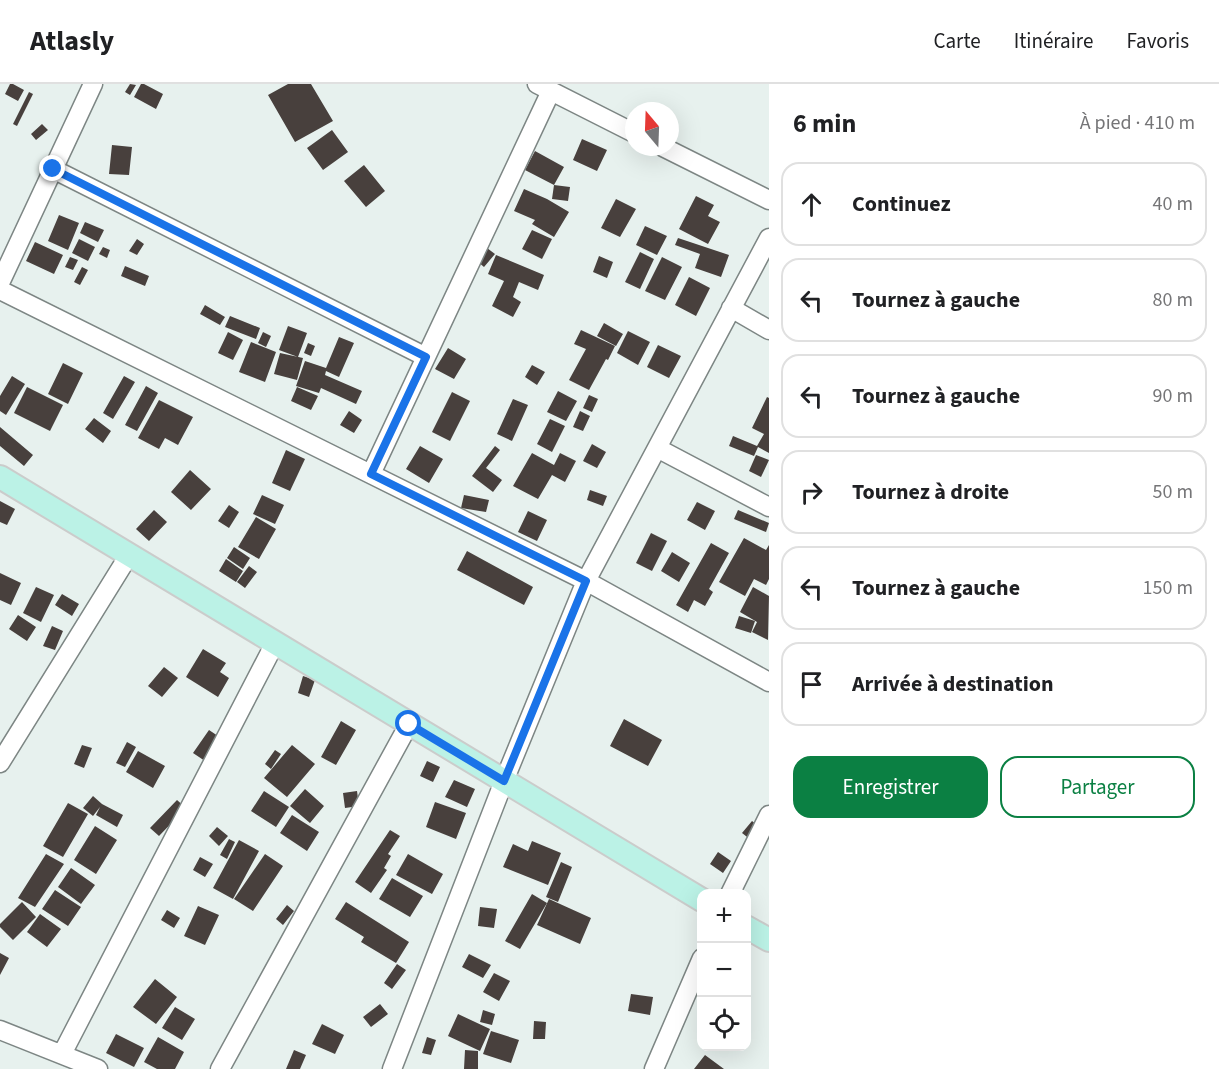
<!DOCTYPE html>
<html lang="fr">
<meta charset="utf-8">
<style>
body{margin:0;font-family:"Source Sans 3",sans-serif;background:#f2f2f2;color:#202124}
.controls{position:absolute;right:18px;bottom:18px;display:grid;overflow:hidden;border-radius:12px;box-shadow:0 6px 24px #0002}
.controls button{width:54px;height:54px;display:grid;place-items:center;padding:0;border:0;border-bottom:2px solid #e0e0e0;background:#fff;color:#202124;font:30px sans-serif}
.compass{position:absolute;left:625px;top:18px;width:54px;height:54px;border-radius:50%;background:#fff;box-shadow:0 6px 24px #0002;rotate:341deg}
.stop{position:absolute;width:18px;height:18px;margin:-14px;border:4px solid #1a73e8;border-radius:50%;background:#fff}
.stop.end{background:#1a73e8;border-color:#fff;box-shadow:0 2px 6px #0008}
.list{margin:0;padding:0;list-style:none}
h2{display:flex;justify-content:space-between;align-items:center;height:78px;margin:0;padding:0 24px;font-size:26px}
h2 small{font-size:20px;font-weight:400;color:#757577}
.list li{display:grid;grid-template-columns:39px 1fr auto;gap:18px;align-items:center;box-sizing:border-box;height:84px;margin:0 12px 12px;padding:0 12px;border:2px solid #e0e0e0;border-radius:18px}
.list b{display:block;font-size:22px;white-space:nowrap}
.list em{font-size:20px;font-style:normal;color:#757577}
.actions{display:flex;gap:12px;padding:18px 24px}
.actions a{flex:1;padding:14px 0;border:2px solid #0b8043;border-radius:18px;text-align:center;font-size:21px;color:#0b8043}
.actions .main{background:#0b8043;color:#fff}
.icon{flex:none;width:33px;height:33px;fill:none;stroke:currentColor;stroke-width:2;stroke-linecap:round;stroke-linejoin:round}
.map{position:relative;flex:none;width:769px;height:985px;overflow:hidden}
header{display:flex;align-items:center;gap:36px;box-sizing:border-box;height:84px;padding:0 30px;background:#fff;border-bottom:2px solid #e0e0e0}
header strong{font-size:28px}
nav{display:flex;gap:33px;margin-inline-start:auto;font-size:21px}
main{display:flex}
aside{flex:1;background:#fff}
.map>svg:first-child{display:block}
.building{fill:#48403d}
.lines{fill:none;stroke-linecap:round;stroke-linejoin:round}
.minor-casing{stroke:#7d8684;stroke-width:21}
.major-casing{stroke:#cbcccb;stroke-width:26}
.minor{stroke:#fff;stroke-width:18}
.major{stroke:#bbf2e6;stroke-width:22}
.route{stroke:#1a73e8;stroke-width:8}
</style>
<header>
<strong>Atlasly</strong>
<nav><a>Carte</a><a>Itinéraire</a><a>Favoris</a></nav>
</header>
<main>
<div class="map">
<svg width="769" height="985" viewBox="0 0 769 985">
<rect width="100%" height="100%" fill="#e7f1ee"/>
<!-- building -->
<path class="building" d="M10,0H13L24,6L18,17L5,10Z
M130,0L136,1L130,11L125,8Z
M141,0H144L163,10L156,25L134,13Z
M288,0H311L333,37L295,58L268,11Z
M29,8L33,10L17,42L13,40Z
M42,40L48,46L36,56L31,50Z
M332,46L348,68L323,86L307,64Z
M582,55L607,66L597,87L573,76Z
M112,61L132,63L129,91L109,90Z
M535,67L564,83L554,101L570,103L568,117L552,115L554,101L525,86Z
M364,81L385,107L366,123L344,97Z
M524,105L547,115L569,128L554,153L532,140L535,136L514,127Z
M696,112L714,121L708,132L720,138L708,160L679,145Z
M616,115L636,125L620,153L601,144Z
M59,131L79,139L68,166L48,157Z
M85,138L104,146L98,158L80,149Z
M645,142L667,152L657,171L636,161Z
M532,146L552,155L542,175L522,165Z
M678,154L729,171L721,193L695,184L700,170L675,161Z
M79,155L95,163L88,177L72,169Z
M137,155L144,160L137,171L129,167Z
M35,158L63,171L54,190L26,177Z
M103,163L110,166L107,174L99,170Z
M487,164L495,170L484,183L477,177Z
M640,168L654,175L640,205L625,198Z
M496,171L544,191L538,206L519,198L513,213L521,218L513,233L492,222L504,197L488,190Z
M599,172L613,178L607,194L593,188Z
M70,173L78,176L73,186L65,183Z
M662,173L682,183L665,216L645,207Z
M125,182L149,192L145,202L121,192Z
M82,183L88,186L80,201L74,198Z
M689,193L710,204L696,232L675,221Z
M205,221L225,233L220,241L200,230Z
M230,232L260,244L256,255L225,243Z
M604,239L623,250L616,262L597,252Z
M288,242L307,249L298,273L279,266Z
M581,246L615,262L608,276L606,275L589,306L569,296L586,265L574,260Z
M628,247L650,258L638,281L617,269Z
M228,248L243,256L233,276L218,269Z
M263,248L271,252L266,263L258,259Z
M339,253L354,259L339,293L326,287L325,291L362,307L356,320L321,304L319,309L296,302L305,277L326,284Z
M251,258L276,268L265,298L239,288Z
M308,259L315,262L311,272L304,269Z
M658,261L681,272L669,294L647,283Z
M448,264L466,275L454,295L435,285Z
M280,269L303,274L297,296L274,290Z
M63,279L83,289L68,320L48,310Z
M532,281L545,288L537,301L525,293Z
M12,292L25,300L6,331L0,327V312Z
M124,292L135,298L113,335L103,329Z
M146,302L158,309L137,347L125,341Z
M27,303L63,321L50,347L14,329Z
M297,303L318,312L311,326L291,317Z
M558,307L577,317L566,337L547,328Z
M452,308L470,317L450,357L432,348Z
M589,311L598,315L592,328L583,324Z
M767,313L769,314V369L758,363L754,372L729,362L733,352L757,362L764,350L752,344Z
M513,315L528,321L512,357L497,350Z
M159,316L193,333L178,361L165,354L159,365L138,354Z
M349,327L362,336L354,349L340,341Z
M580,327L590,332L583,347L573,343Z
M94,334L111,347L103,359L85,345Z
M550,335L565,342L552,368L537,360Z
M0,343L33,371L24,382L0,362Z
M592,360L606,368L597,384L583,377Z
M420,362L443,375L429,399L406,385Z
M495,362L500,366L486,384L502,396L493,408L472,392Z
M286,366L305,375L290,407L272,399Z
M532,369L554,381L560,369L576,377L565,398L552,391L538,415L513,402Z
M756,371L769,376L761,393L749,387Z
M190,386L211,405L191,426L171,408Z
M590,406L607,412L603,422L587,416Z
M262,411L284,421L275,440L253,430Z
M464,411L489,416L486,428L461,424Z
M0,417L15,425L7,441L0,438Z
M697,418L715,427L705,446L687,436Z
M229,421L239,428L229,444L218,437Z
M154,426L167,438L149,457L136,445Z
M738,426L769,439L766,448L734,435Z
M528,427L547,436L537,457L518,448Z
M256,433L276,445L259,475L238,463Z
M651,449L667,457L652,487L636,479Z
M744,454L766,466L769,461V495L766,501L754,495L745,512L719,498Z
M711,459L729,469L709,505L713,508L705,522L694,516L688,528L676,521Z
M234,463L250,474L243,485L227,474Z
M467,467L533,503L524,521L457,486Z
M672,468L690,479L679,498L661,487Z
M226,475L243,487L236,498L219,487Z
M249,482L257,488L245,504L237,498Z
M0,489L21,499L11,521L0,516Z
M36,503L54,511L41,538L23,529Z
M753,503L769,512L768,556L752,548L757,538L740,528Z
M62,510L79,520L72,532L55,521Z
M18,531L36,543L27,557L9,545Z
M739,532L755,537L751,549L735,544Z
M52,542L63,547L55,566L43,562Z
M203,565L226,579L220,588L229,594L218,613L186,593Z
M164,583L178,594L162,613L148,602Z
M303,592L315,596L309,613L298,609Z
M624,635L662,656L648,682L610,662Z
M341,637L356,646L336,681L321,673Z
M209,646L224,656L208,679L193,669Z
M127,658L136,663L125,683L116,679Z
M82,661L92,664L84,684L74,680Z
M292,661L315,680L287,713L264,694Z
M275,666L281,670L271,685L265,680Z
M138,667L165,682L153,704L126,688Z
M427,677L440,683L433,698L420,692Z
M454,696L475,705L467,723L445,713Z
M305,705L324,722L310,739L290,722Z
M264,707L289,723L276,743L251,727Z
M357,707L359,722L345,724L343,709Z
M93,712L102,720L123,731L117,743L96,731L100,723L93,732L83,724Z
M177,716L186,724L159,752L150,744Z
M435,718L466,729L456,755L426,743Z
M68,719L88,730L63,773L43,762Z
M292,731L319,748L307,767L280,749Z
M752,737L761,744L751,756L742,749Z
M95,742L117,756L96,790L74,776Z
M217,743L228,752L219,762L209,752Z
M390,746L400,752L388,770L391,772L384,784L387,786L371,809L355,798Z
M229,755L235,758L227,775L220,771Z
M239,756L259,767L233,815L213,804Z
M532,757L561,769L548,801L503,783L513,760L528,767Z
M718,768L731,777L723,789L710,780Z
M46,770L64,780L35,823L18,814Z
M265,770L283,782L253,827L234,815Z
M408,770L443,790L432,810L396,791Z
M200,773L213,780L205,793L193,786Z
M561,778L572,783L558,818L546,813Z
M71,784L95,801L81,820L58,803Z
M392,794L423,812L410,833L379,815Z
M55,806L81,823L68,842L42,825Z
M532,810L547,819L520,865L505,857Z
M549,815L591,834L580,860L537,841Z
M22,818L36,833L13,856L0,843V840Z
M346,818L409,858L396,879L361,858L364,853L335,835Z
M287,821L294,827L283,841L276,835Z
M198,822L219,831L205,861L184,852Z
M480,823L497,825L494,844L478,842Z
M167,826L180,834L174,844L161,836Z
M40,830L61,845L47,863L27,848Z
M0,869L9,874L0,891Z
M469,870L491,881L483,894L462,883Z
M397,880L406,886L392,905L384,899Z
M494,889L510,897L499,917L483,908Z
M155,895L177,913L156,940L133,923Z
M631,910L653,913L650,931L628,927Z
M380,920L388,930L371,943L363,933Z
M175,923L195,935L182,956L162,944Z
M483,926L495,930L492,941L480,938Z
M458,930L490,945L480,967L448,952Z
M534,937L546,938L545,955H533Z
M322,940L344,951L335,970L312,960Z
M491,947L519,956L511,979L483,970Z
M116,950L144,964L134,983L106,969Z
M158,953L184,968L175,985H157L144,978Z
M427,953L436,956L431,971L422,969Z
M294,966L306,971L300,985H286Z
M465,966L478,967V985H464Z
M705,971L724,985H694Z"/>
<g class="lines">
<!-- minor casing -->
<g class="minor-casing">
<path id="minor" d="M537,0L634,49
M663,63L769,116
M53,85L426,273
M0,199L93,0
M0,206L586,497L769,598
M731,224L769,246
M657,364L769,423
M371,390L551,7
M0,679L129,471
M730,810L769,731
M0,946L98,985
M62,970L275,559
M220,985L409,640
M392,985L504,697L586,497L769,154
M654,985L702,874"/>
</g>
<!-- major casing -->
<g class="major-casing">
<path id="major" d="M0,393L702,816
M746,843L769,856"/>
</g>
<!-- minor -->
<use href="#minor" class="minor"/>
<!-- major -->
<use href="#major" class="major"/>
</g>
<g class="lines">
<!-- route -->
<path class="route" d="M53,85L426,273L371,390L586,497L504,697L409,640"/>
</g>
</svg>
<div class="controls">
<button>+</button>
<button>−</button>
<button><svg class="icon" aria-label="locate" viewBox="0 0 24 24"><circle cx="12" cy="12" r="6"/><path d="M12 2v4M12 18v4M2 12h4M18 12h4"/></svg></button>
</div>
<svg class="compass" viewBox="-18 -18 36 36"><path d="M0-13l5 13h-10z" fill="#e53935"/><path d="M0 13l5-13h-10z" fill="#757577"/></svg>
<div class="stop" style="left:409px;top:640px"></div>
<div class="stop end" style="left:53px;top:85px"></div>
</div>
<aside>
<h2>6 min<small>À pied · 410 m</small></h2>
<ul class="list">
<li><svg class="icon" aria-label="ahead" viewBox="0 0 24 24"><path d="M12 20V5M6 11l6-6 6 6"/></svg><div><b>Continuez</b></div><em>40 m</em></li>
<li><svg class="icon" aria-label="left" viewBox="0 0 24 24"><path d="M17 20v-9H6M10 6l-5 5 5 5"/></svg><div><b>Tournez à gauche</b></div><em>80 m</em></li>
<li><svg class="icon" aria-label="left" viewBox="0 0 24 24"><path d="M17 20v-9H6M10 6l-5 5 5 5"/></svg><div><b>Tournez à gauche</b></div><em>90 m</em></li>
<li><svg class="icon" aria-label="right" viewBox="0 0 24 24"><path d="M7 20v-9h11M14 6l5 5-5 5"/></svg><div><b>Tournez à droite</b></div><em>50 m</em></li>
<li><svg class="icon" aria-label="left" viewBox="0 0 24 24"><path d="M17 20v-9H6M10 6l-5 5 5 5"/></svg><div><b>Tournez à gauche</b></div><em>150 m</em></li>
<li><svg class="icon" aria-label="arrive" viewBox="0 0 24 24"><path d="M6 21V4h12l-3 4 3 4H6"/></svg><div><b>Arrivée à destination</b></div></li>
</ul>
<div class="actions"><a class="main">Enregistrer</a><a>Partager</a></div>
</aside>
</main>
